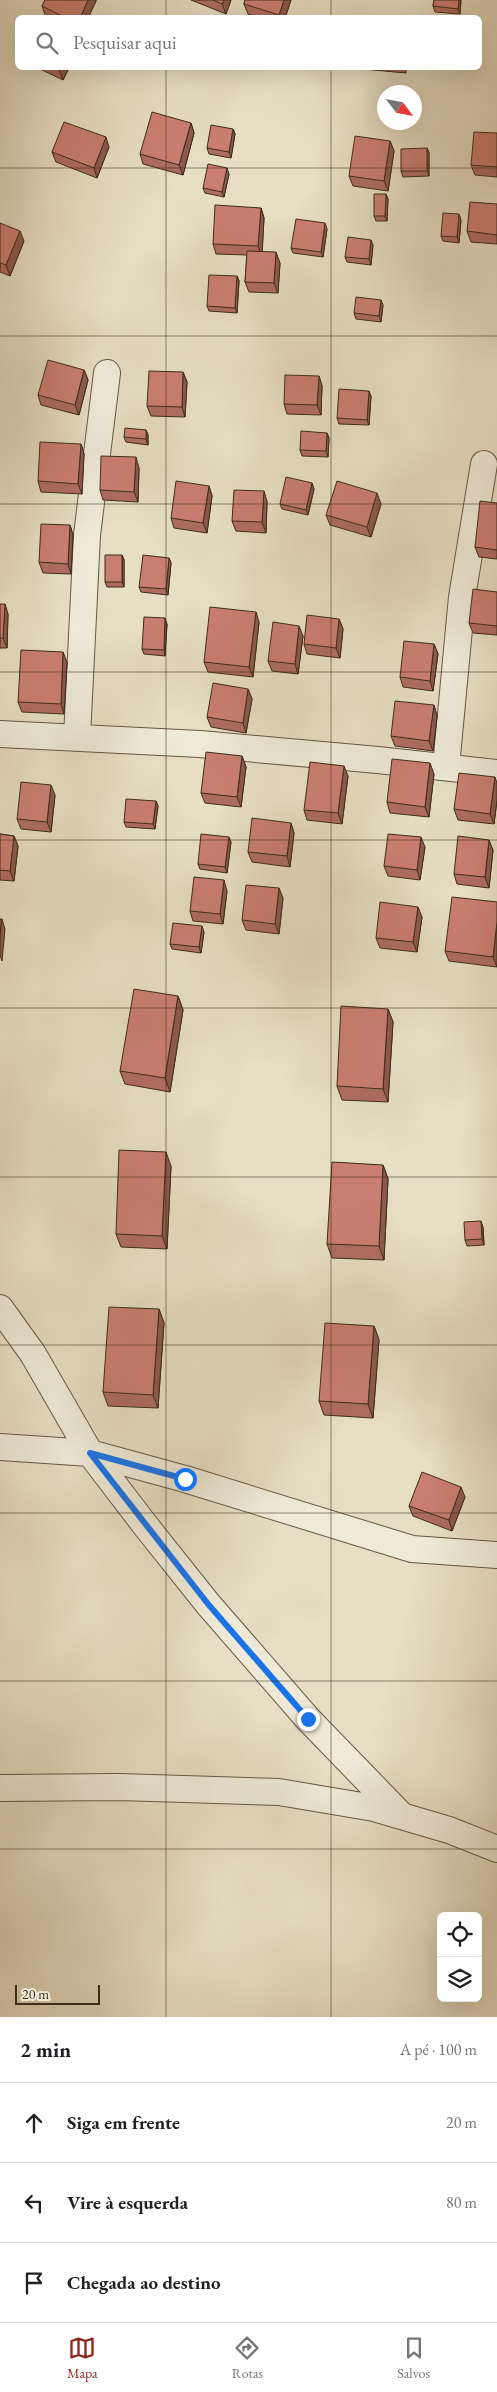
<!DOCTYPE html>
<html lang="pt">
<meta charset="utf-8">
<style>
body{margin:0;font-family:"EB Garamond",serif;background:#f2f2f2;color:#202124}
.controls{position:absolute;right:15px;bottom:15px;display:grid;overflow:hidden;border-radius:8px;box-shadow:0 5px 20px #0002}
.controls button{width:45px;height:45px;display:grid;place-items:center;padding:0;border:0;border-bottom:1px solid #e0e0e0;background:#fff;color:#202124;font:25px sans-serif}
.compass{position:absolute;left:377px;top:85px;width:45px;height:45px;border-radius:50%;background:#fff;box-shadow:0 5px 20px #0002;rotate:122deg}
.scale{position:absolute;left:15px;bottom:12px;width:85px;box-sizing:border-box;padding-left:5px;border:2px solid #3c2c19;border-top:0;font-size:14px;line-height:18px;white-space:nowrap;color:#3c2c19;-webkit-text-stroke:4px #efead8;paint-order:stroke}
.stop{position:absolute;width:15px;height:15px;margin:-11px;border:4px solid #1a73e8;border-radius:50%;background:#fff}
.stop.end{background:#1a73e8;border-color:#fff;box-shadow:0 1px 5px #0008}
.list{margin:0;padding:0;list-style:none}
h2{display:flex;justify-content:space-between;align-items:center;height:65px;margin:0;padding:0 20px;font-size:21px}
h2 small{font-size:16px;font-weight:400;color:#757577}
.list li{display:grid;grid-template-columns:32px 1fr auto;gap:15px;align-items:center;box-sizing:border-box;height:80px;padding:0 20px;border-top:1px solid #e0e0e0}
.list b{display:block;font-size:19px;white-space:nowrap}
.list em{font-size:16px;font-style:normal;color:#757577}
.icon{flex:none;width:28px;height:28px;fill:none;stroke:currentColor;stroke-width:2;stroke-linecap:round;stroke-linejoin:round}
.map{position:relative;flex:none;width:497px;height:2017px;overflow:hidden}
.search{position:absolute;background:#fff;box-shadow:0 5px 20px #0002;left:15px;right:15px;top:15px;height:55px;display:flex;align-items:center;gap:12px;box-sizing:border-box;padding:0 18px;border-radius:8px;color:#757577;font-size:19px}
.sheet{height:305px;background:#fff}
nav{display:flex;justify-content:space-around;align-items:center;box-sizing:border-box;height:70px;border-top:1px solid #e0e0e0;background:#fff;font-size:14px;color:#757577}
nav a{display:grid;justify-items:center;gap:2px}
nav .on{color:#8f2418}
.map>svg:first-child{display:block}
.lines{fill:none;stroke-linecap:round;stroke-linejoin:round}
.minor-casing{stroke:#675844;stroke-width:28}
.minor{stroke:#efead8;stroke-width:26}
.wall{fill:#ae6c61;stroke:#3c2c19}
.shaded-wall{fill:#8d584f;stroke:#3c2c19}
.building{fill:#ca7e71;stroke:#3c2c19}
.route{stroke:#1a73e8;stroke-width:6}
.grid{fill:none;stroke:#3c2c19;stroke-width:1;stroke-opacity:0.55}
</style>
<div class="map">
<svg width="497" height="2017" viewBox="0 0 497 2017">
<rect width="100%" height="100%" fill="#e7dec3"/>
<filter id="stains"><feTurbulence type="fractalNoise" baseFrequency=".004" numOctaves="4"/><feColorMatrix values="0 0 0 0 .2 0 0 0 0 .09 0 0 0 0 .02 0 0 0 .5 -.17"/></filter>
<radialGradient id="worn" r=".72"><stop offset=".6" stop-color="#630" stop-opacity="0"/><stop offset="1" stop-color="#630" stop-opacity=".3"/></radialGradient>
<g class="lines">
<!-- minor casing -->
<g class="minor-casing">
<path id="minor" d="M0,734L200,744L378,760L497,773
M77,737L87,535L107,373
M446,767L462,597L484,464
M0,1308L33,1354L90,1453L145,1525L208,1604L308,1719L402,1816
M0,1447L90,1453L185,1479L412,1549L497,1555
M0,1788L119,1787L279,1792L374,1808L449,1830L497,1849"/>
</g>
<!-- minor -->
<use href="#minor" class="minor"/>
</g>
<!-- wall -->
<path class="wall" d="M45,0H96V1L88,18H48L46,17L42,6Z
M191,0H231L226,14Z
M245,0H291L285,18H259L248,14L244,4Z
M434,0H461L460,14L435,12L433,6Z
M38,68H69L63,80Z
M363,68H406V73L363,69Z
M191,123L194,133L183,175L143,164L140,154Z
M233,129L235,134L231,158L209,154L207,148Z
M497,133V177L475,175L471,165Z
M390,141L394,151L388,191L353,186L349,176Z
M109,147L97,178L56,162L52,152Z
M427,148L429,153V176L403,177L401,171Z
M229,174L224,197L205,193L203,188Z
M386,194L388,199L387,221H376L374,216Z
M497,204V244L471,242L467,231Z
M261,208L264,218L262,252L280,263L278,293L249,292L245,282L247,255L216,254L213,244Z
M461,220L459,243L443,241L441,236Z
M0,223L24,241L10,276L0,272Z
M327,229L323,257L293,253L291,248Z
M373,245L371,265L347,262L345,257Z
M237,276L239,281L237,313L209,311L207,306Z
M383,305L381,322L356,319L354,313Z
M84,370L88,380L79,415L41,405L38,395Z
M183,372L187,382L185,417L151,416L147,406Z
M319,376L322,386L321,415L287,414L284,404Z
M371,396L369,425L339,424L337,418Z
M146,430L148,435V445L126,442L124,437Z
M327,433L329,438L328,457L302,456L300,450Z
M81,444L84,454L82,494L41,492L38,481Z
M139,468L138,502L103,500L100,490Z
M312,483L314,489L308,515L282,509L280,504Z
M209,486L212,496L207,533L174,528L171,518Z
M267,501L266,533L236,531L232,521Z
M497,503V559L479,557L475,547Z
M381,504L371,537L330,525L326,515Z
M70,525L73,535L71,574L43,573L39,562Z
M122,555L124,560V587H107L105,582Z
M169,558L171,563L168,595L141,592L139,587Z
M497,592V635L473,633L469,623Z
M0,604L8,614L7,648H0Z
M339,619L343,629L340,658L307,654L304,644Z
M259,622L253,677L208,672L204,662Z
M167,624L165,656L144,654L142,649Z
M303,636L298,674L272,671L268,661Z
M434,644L438,654L433,691L403,687L400,677Z
M67,662L64,714L22,712L18,702Z
M248,689L252,699L246,733L211,727L207,717Z
M434,705L437,716L433,751L395,746L391,736Z
M242,756L246,767L241,807L205,803L201,793Z
M434,774L429,817L390,813L387,802Z
M348,776L342,824L307,820L304,810Z
M497,783V800L494,824L458,820L454,809Z
M55,795L51,832L21,829L17,819Z
M156,801L158,806L155,829L126,827L124,822Z
M291,823L294,833L290,867L252,862L248,852Z
M0,834L14,836L18,846L14,881L0,880Z
M231,842L227,873L200,869L198,864Z
M425,847L420,880L388,876L384,866Z
M493,850L489,888L457,884L454,874Z
M227,891L223,924L193,921L190,911Z
M283,898L279,934L246,930L242,920Z
M497,902V967L449,961L445,951Z
M422,917L417,952L380,948L376,938Z
M204,932L201,953L172,949L170,944Z
M178,996L183,1010L170,1092L125,1084L120,1071Z
M388,1009L393,1022L388,1102L342,1100L337,1086Z
M383,1165L388,1179L384,1260L332,1258L327,1244Z
M171,1166L167,1249L121,1247L116,1234Z
M483,1227L484,1245L467,1246L465,1240Z
M159,1309L164,1323L158,1408L108,1406L103,1392Z
M374,1326L379,1340L373,1418L324,1415L319,1401Z
M465,1497L452,1531L413,1516L409,1506Z"/>
<!-- shaded-wall -->
<path class="shaded-wall" d="M88,0H96V1L88,18H80Z
M224,0H231L226,14L222,4Z
M284,0H291L285,18H280L279,15Z
M459,0H461L460,14L458,9Z
M60,68H69L63,80L59,70Z
M191,123L194,133L183,175L179,165Z
M233,129L235,134L231,158L229,152Z
M106,137L109,147L97,178L94,168Z
M390,141L394,151L388,191L384,181Z
M427,148L429,153V176L427,171Z
M227,168L229,174L224,197L222,192Z
M386,194L388,199L387,221L385,216Z
M261,208L264,218L262,256L258,246Z
M459,214L461,220L459,243L457,237Z
M325,223L327,229L323,257L321,252Z
M20,231L24,241L10,276L6,265Z
M371,240L373,245L371,265L369,259Z
M276,252L280,263L278,293L274,283Z
M237,276L239,281L237,313L235,308Z
M381,300L383,305L381,322L379,316Z
M84,370L88,380L79,415L75,405Z
M183,372L187,382L185,417L182,407Z
M319,376L322,386L321,415L317,405Z
M369,391L371,396L369,425L367,420Z
M146,430L148,435V445L146,439Z
M327,433L329,438L328,457L326,451Z
M81,444L84,454L82,494L78,484Z
M136,457L139,468L138,502L134,492Z
M312,483L314,489L308,515L306,510Z
M209,486L212,496L207,533L203,523Z
M264,491L267,501L266,533L262,522Z
M377,493L381,504L371,537L367,527Z
M70,525L73,535L71,574L68,564Z
M122,555L124,560V587L122,582Z
M169,558L171,563L168,595L166,589Z
M5,604L8,614L7,648L3,638Z
M256,612L259,622L253,677L249,667Z
M165,618L167,624L165,656L164,650Z
M339,619L343,629L340,658L336,648Z
M299,626L303,636L298,674L295,664Z
M434,644L438,654L433,691L430,681Z
M63,652L67,662L64,714L61,704Z
M248,689L252,699L246,733L243,723Z
M434,705L437,716L433,751L429,741Z
M242,756L246,767L241,807L237,797Z
M430,763L434,774L429,817L425,807Z
M344,766L348,776L342,824L338,813Z
M495,777L497,783V800L494,824L490,814Z
M51,785L55,795L51,832L47,822Z
M156,801L158,806L155,829L153,824Z
M291,823L294,833L290,867L287,856Z
M14,836L18,846L14,881L10,871Z
M229,837L231,842L227,873L225,867Z
M421,837L425,847L420,880L417,870Z
M489,840L493,850L489,888L485,877Z
M224,880L227,891L223,924L220,914Z
M279,888L283,898L279,934L275,924Z
M418,907L422,917L417,952L413,942Z
M2,919L5,929L2,961L0,955V935Z
M497,922V967L493,957Z
M202,926L204,932L201,953L199,947Z
M178,996L183,1010L170,1092L165,1078Z
M388,1009L393,1022L388,1102L383,1089Z
M166,1152L171,1166L167,1249L162,1236Z
M383,1165L388,1179L384,1260L379,1246Z
M481,1221L483,1227L484,1245L482,1239Z
M159,1309L164,1323L158,1408L153,1395Z
M374,1326L379,1340L373,1418L368,1404Z
M461,1487L465,1497L452,1531L449,1520Z"/>
<!-- building -->
<path class="building" d="M45,0H88L80,18H66L42,6Z
M213,0H224L222,4Z
M245,0H284L279,15L244,4Z
M434,0H459L458,9L433,6Z
M152,112L191,123L179,165L140,154Z
M64,122L106,137L94,168L52,152Z
M211,125L233,129L229,152L207,148Z
M474,132L497,133V167L471,165Z
M355,136L390,141L384,181L349,176Z
M427,148V171H401V149Z
M208,164L227,168L222,192L203,188Z
M374,194H386L385,216H374Z
M470,202L497,204V235L467,231Z
M215,205L261,208L258,246L213,244Z
M443,213L459,214L457,237L441,236Z
M296,219L325,223L321,252L291,248Z
M0,223L20,231L6,265L0,263Z
M348,237L371,240L369,259L345,257Z
M247,251L276,252L274,283L245,282Z
M209,275L237,276L235,308L207,306Z
M356,297L381,300L379,316L354,313Z
M48,360L84,370L75,405L38,395Z
M149,371L183,372L182,407L147,406Z
M285,375L319,376L317,405L284,404Z
M339,389L369,391L367,420L337,418Z
M125,428L146,430V439L124,437Z
M301,431L327,433L326,451L300,450Z
M40,442L81,444L78,484L38,481Z
M101,456L136,457L134,492L100,490Z
M286,477L312,483L306,510L280,504Z
M176,481L209,486L203,523L171,518Z
M337,481L377,493L367,527L326,515Z
M234,490L264,491L262,522L232,521Z
M480,501L497,503V550L475,547Z
M41,524L70,525L68,564L39,562Z
M105,555H122V582H105Z
M143,555L169,558L166,589L139,587Z
M473,589L497,592V626L469,623Z
M0,604H5L3,638H0Z
M210,607L256,612L249,667L204,662Z
M307,615L339,619L336,648L304,644Z
M144,617L165,618L164,650L142,649Z
M273,622L299,626L295,664L268,661Z
M404,641L434,644L430,681L400,677Z
M21,650L63,652L61,704L18,702Z
M213,683L248,689L243,723L207,717Z
M395,701L434,705L429,741L391,736Z
M206,752L242,756L237,797L201,793Z
M392,759L430,763L425,807L387,802Z
M310,762L344,766L338,813L304,810Z
M459,773L495,777L490,814L454,809Z
M21,782L51,785L47,822L17,819Z
M126,799L156,801L153,824L124,822Z
M252,818L291,823L287,856L248,852Z
M0,834L14,836L10,871L0,870Z
M201,834L229,837L225,867L198,864Z
M388,834L421,837L417,870L384,866Z
M458,836L489,840L485,877L454,874Z
M194,877L224,880L220,914L190,911Z
M246,885L279,888L275,924L242,920Z
M452,897L497,902V922L493,957L445,951Z
M380,902L418,907L413,942L376,938Z
M0,919H2L0,935Z
M173,923L202,926L199,947L170,944Z
M134,989L178,996L165,1078L120,1071Z
M341,1006L388,1009L383,1089L337,1086Z
M119,1150L166,1152L162,1236L116,1234Z
M332,1162L383,1165L379,1246L327,1244Z
M481,1221L482,1239L465,1240L464,1222Z
M109,1307L159,1309L153,1395L103,1392Z
M325,1323L374,1326L368,1404L319,1401Z
M422,1472L461,1487L449,1520L409,1506Z"/>
<g class="lines">
<!-- route -->
<path class="route" d="M185,1479L90,1453L208,1604L308,1719"/>
</g>
<!-- grid -->
<path class="grid" d="M166,0V18M331,0V18M166,68V2017M331,68V2017M0,168H497M0,336H497M0,504H497M0,672H497M0,840H497M0,1008H497M0,1177H497M0,1345H497M0,1513H497M0,1681H497M0,1849H497"/>
<rect width="100%" height="100%" filter="url(#stains)"/>
<rect width="100%" height="100%" fill="url(#worn)"/>
</svg>
<div class="controls">
<button><svg class="icon" aria-label="locate" viewBox="0 0 24 24"><circle cx="12" cy="12" r="6"/><path d="M12 2v4M12 18v4M2 12h4M18 12h4"/></svg></button>
<button><svg class="icon" aria-label="layers" viewBox="0 0 24 24"><path d="M12 4l9 5-9 5-9-5zM3 14l9 5 9-5"/></svg></button>
</div>
<svg class="compass" viewBox="-18 -18 36 36"><path d="M0-13l5 13h-10z" fill="#e53935"/><path d="M0 13l5-13h-10z" fill="#757577"/></svg>
<div class="scale">20 m</div>
<div class="stop" style="left:185px;top:1479px"></div>
<div class="stop end" style="left:308px;top:1719px"></div>
<div class="search"><svg class="icon" aria-label="search" viewBox="0 0 24 24"><circle cx="10" cy="10" r="6"/><path d="M15 15l6 6"/></svg>Pesquisar aqui</div>
</div>
<section class="sheet">
<h2>2 min<small>A pé · 100 m</small></h2>
<ul class="list">
<li><svg class="icon" aria-label="ahead" viewBox="0 0 24 24"><path d="M12 20V5M6 11l6-6 6 6"/></svg><div><b>Siga em frente</b></div><em>20 m</em></li>
<li><svg class="icon" aria-label="left" viewBox="0 0 24 24"><path d="M17 20v-9H6M10 6l-5 5 5 5"/></svg><div><b>Vire à esquerda</b></div><em>80 m</em></li>
<li><svg class="icon" aria-label="arrive" viewBox="0 0 24 24"><path d="M6 21V4h12l-3 4 3 4H6"/></svg><div><b>Chegada ao destino</b></div></li>
</ul>
</section>
<nav>
<a class="on"><svg class="icon" aria-label="map" viewBox="0 0 24 24"><path d="M3 6l6-2 6 2 6-2v14l-6 2-6-2-6 2zM9 4v14M15 6v14"/></svg>Mapa</a>
<a><svg class="icon" aria-label="directions" viewBox="0 0 24 24"><path d="M12 3l9 9-9 9-9-9zM9 14v-3h6M13 9l2 2-2 2"/></svg>Rotas</a>
<a><svg class="icon" aria-label="saved" viewBox="0 0 24 24"><path d="M7 4h10v16l-5-4-5 4z"/></svg>Salvos</a>
</nav>
